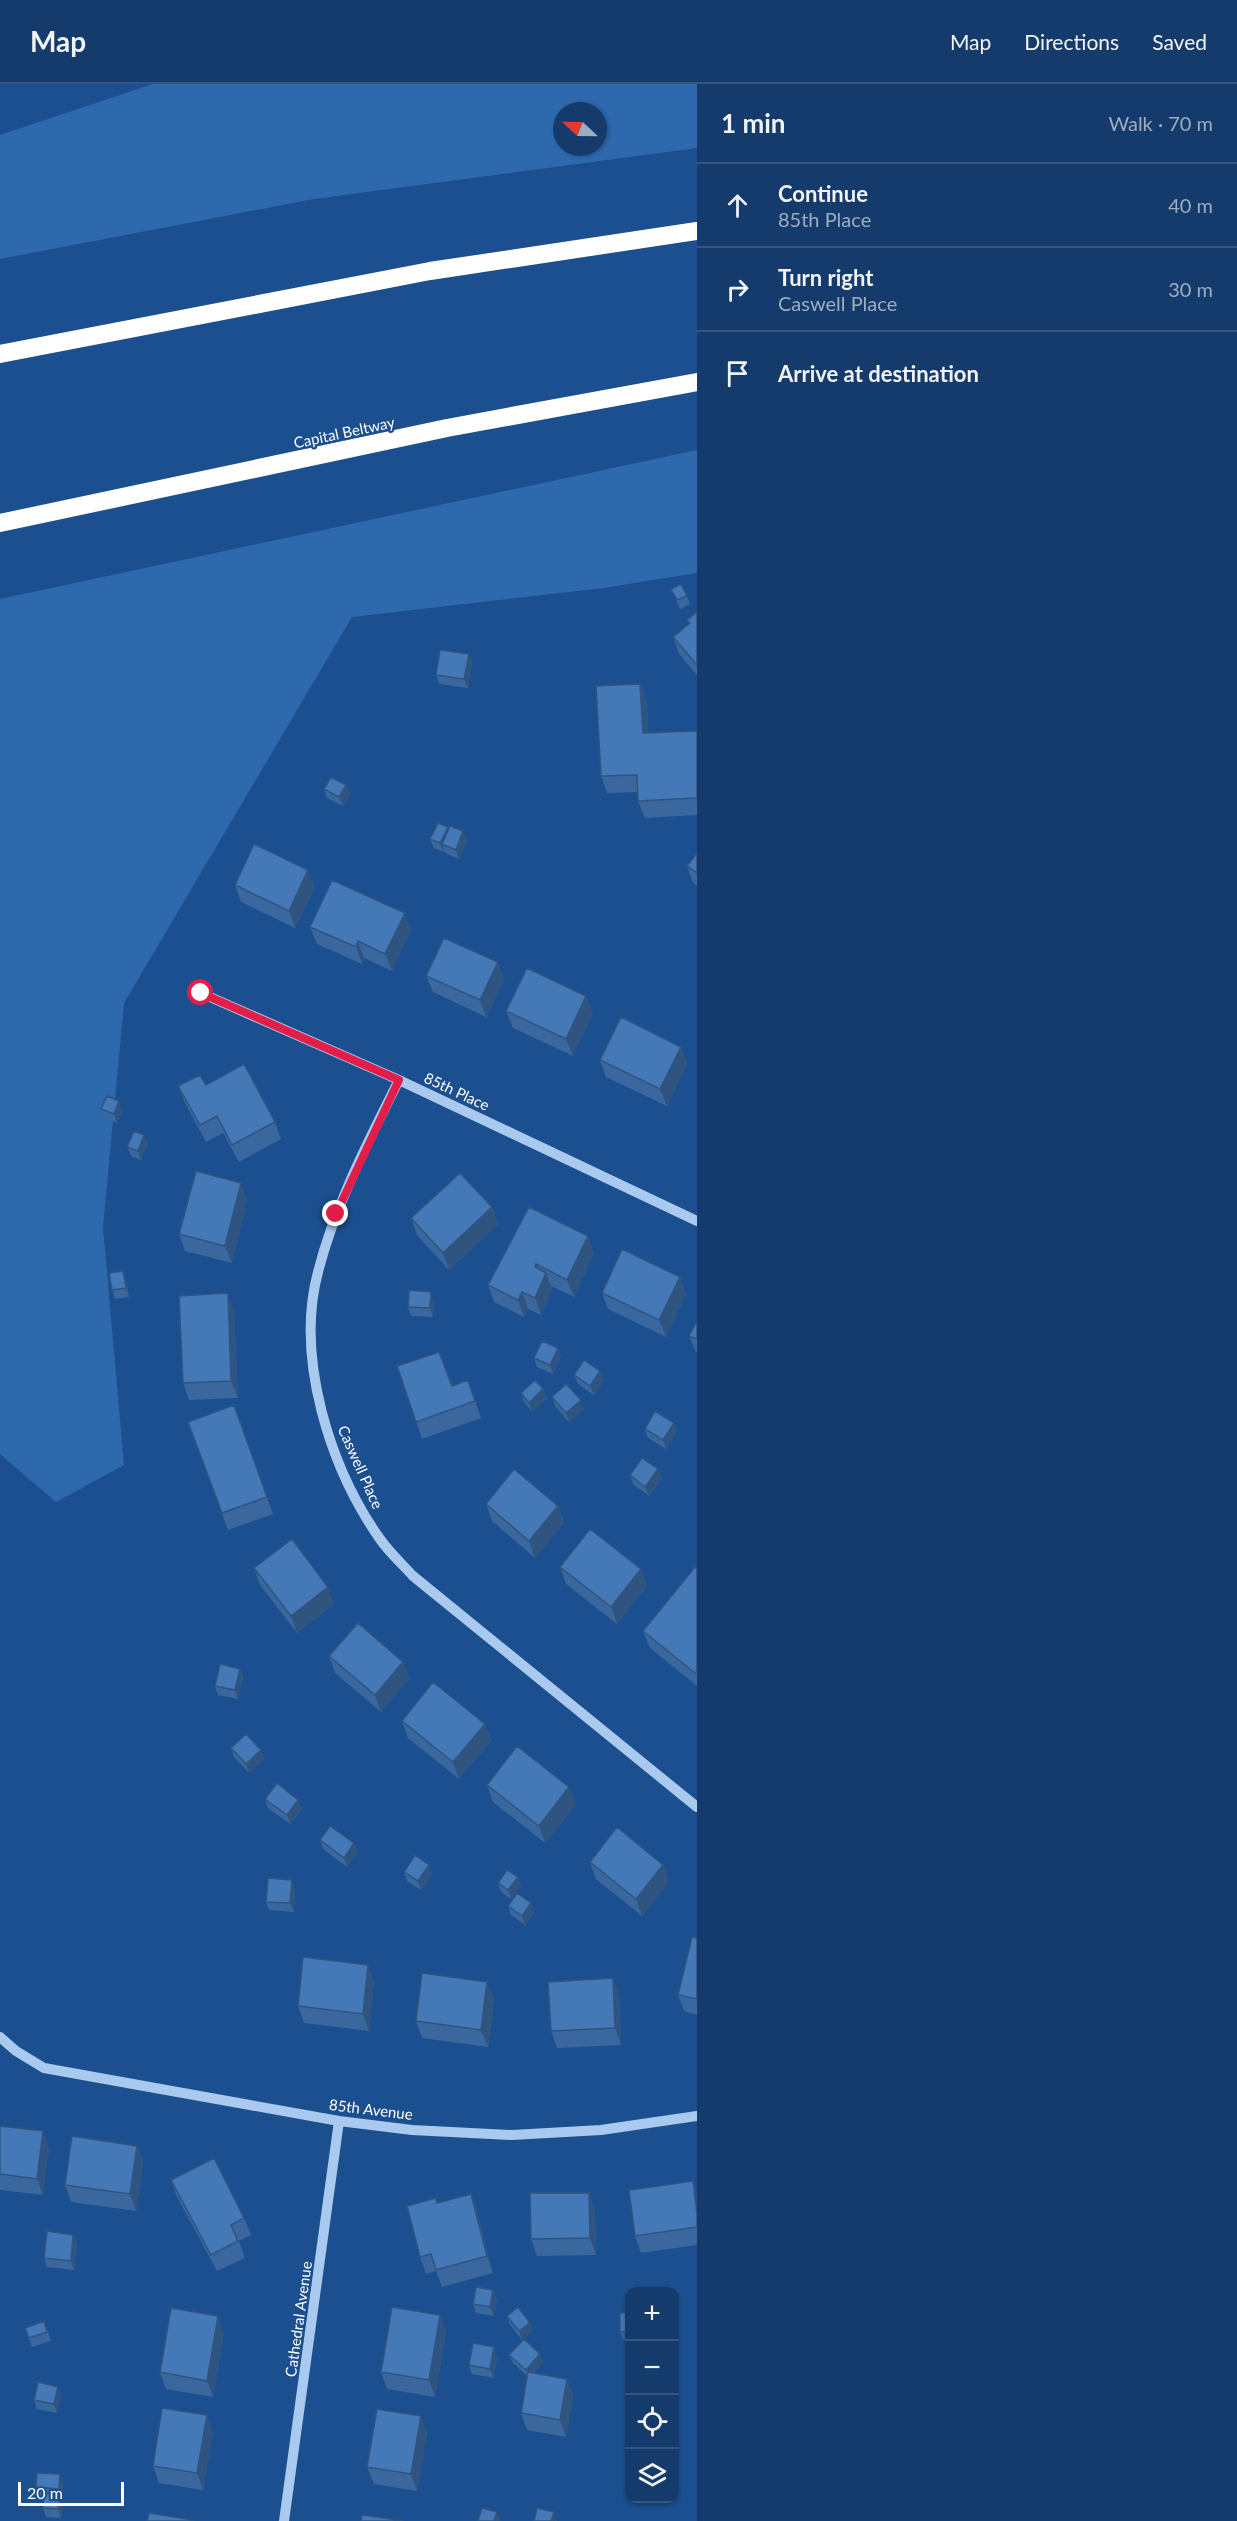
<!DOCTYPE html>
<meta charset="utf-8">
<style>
body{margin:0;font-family:Lato,sans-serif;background:#1d4271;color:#f1f3f6}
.controls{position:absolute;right:18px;bottom:18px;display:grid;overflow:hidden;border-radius:12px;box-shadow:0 2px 4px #0004}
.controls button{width:54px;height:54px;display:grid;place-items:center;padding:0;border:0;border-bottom:2px solid #33557e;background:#143b6b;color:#f1f3f6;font:30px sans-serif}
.compass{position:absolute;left:553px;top:18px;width:54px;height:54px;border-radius:50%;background:#143b6b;box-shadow:0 2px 4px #0004;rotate:292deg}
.scale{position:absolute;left:18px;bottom:15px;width:106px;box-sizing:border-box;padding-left:6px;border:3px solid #fff;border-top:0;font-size:16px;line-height:21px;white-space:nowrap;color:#fff;-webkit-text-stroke:4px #1b4f8f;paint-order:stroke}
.stop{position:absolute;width:18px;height:18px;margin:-14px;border:4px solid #e11d48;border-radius:50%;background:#fff}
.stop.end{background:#e11d48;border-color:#fff;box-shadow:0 2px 6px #0008}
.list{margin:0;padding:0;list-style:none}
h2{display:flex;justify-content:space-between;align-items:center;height:78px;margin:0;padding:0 24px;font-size:26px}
h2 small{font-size:20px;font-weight:400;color:#9dadc1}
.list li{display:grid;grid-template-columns:39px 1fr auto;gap:18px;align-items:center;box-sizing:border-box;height:84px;padding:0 24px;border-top:2px solid #33557e}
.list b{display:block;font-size:22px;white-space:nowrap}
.list p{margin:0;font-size:20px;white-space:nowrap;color:#9dadc1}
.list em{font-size:20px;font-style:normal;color:#9dadc1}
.icon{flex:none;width:33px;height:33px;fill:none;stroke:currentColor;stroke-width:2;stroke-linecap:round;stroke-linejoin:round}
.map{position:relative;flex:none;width:697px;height:2437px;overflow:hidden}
header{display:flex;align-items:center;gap:36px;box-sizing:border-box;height:84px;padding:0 30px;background:#143b6b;border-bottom:2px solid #33557e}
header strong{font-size:28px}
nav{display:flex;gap:33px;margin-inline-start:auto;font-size:21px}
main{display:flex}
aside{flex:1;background:#143b6b}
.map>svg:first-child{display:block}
.green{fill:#2e69ad;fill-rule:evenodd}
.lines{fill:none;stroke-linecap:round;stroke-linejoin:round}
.minor{stroke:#a9c9ee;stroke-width:10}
.highway{stroke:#fff;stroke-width:18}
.wall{fill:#3a679d}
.shaded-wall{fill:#305480}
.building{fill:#4478b7;stroke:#305480;stroke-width:1.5}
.route{stroke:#e11d48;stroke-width:8}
.labels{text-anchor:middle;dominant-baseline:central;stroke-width:4.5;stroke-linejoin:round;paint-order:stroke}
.street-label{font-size:15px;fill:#fff;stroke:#1b4f8f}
</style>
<header>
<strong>Map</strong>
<nav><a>Map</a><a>Directions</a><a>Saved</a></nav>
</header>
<main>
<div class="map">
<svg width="697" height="2437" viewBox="0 0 697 2437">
<rect width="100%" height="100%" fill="#1b4f8f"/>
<!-- green -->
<path class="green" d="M153,0H697V64L314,115L0,175V51ZM562,27H598V63H562Z
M697,366V489L603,504L352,533L124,919L103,1143L124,1381L56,1418L0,1370V515Z"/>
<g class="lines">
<!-- minor -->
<path class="minor" d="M201,909L399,996L697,1137
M399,996C368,1058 335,1121 318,1188C295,1274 330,1384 380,1455C389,1468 402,1480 413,1492L697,1723
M0,1953L16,1967L44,1984L339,2037L412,2046L512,2051L601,2046L697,2032
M284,2437L339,2037"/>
<!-- highway -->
<path class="highway" d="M0,270L430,187L697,147
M0,439L447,344L697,298"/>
</g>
<!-- wall -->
<path class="wall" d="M671,505L687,512L690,520L680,525Z
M697,528V591L679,570L673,553L689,540L687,536Z
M469,570L472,579L468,604L439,600L436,591Z
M640,600L647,617L648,649L697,647V731L645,734L638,717V708L607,709L601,692Z
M324,705L350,710L343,722L327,714Z
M448,743L449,746L467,756L459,775L445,769L444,766L443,768L434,764L430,755Z
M697,769V802L693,799L687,782Z
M235,801L315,803L295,844L241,818Z
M310,843L411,846L392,887L364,874L362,880L317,860Z
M426,892L504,895L486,933L433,908Z
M506,927L593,929L573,972L513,944Z
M681,963L687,980L667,1022L606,993L600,976Z
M206,1001L275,1038L281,1055L239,1078L223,1049L206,1058L185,1019L178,1002Z
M101,1025L122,1026L117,1039L104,1033Z
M148,1060L141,1076L131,1072L127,1063Z
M247,1116L232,1179L185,1167L179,1150Z
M492,1123L498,1140L449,1186L417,1151L411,1134Z
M529,1123L594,1169L574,1213L551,1202L552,1205L541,1231L528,1225L524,1233L494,1218L488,1201Z
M680,1193L686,1210L666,1253L608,1225L602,1209Z
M126,1196L129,1213L115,1215L112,1206Z
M434,1217L433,1233L411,1232L408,1223Z
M234,1226L238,1314L189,1316L183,1299Z
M697,1237V1269L696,1268L689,1252Z
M558,1264L561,1273L553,1290L537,1283L534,1274Z
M397,1282L452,1302L468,1296L481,1334L422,1355Z
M574,1291L604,1296L594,1311L578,1300Z
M543,1305L547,1314L532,1328L524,1318L521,1309Z
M552,1313L584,1325L569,1338L555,1322Z
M234,1321L273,1430L228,1446L188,1338Z
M645,1345L677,1347L666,1365L648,1354Z
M630,1391L662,1394L649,1412L633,1400Z
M486,1420L558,1422L564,1439L535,1474L492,1437Z
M560,1483L647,1502L617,1540L566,1500Z
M254,1484L334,1520L297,1549L260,1501Z
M697,1485V1602L650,1564L643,1547Z
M329,1572L403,1578L409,1595L381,1628L335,1589Z
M240,1585L243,1593L238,1615L218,1611L215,1602Z
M402,1637L485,1640L491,1657L459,1695L408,1654Z
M231,1664L264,1675L249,1689L234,1673Z
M487,1701L576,1720L545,1759L493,1718Z
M265,1715L302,1725L290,1740L268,1724Z
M320,1756L354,1759L357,1768L347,1783L323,1765Z
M590,1778L663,1781L669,1797L642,1832L596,1795Z
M404,1788L432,1790L421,1806L407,1797Z
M518,1793L521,1802L511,1815L501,1808L498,1799Z
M295,1805L294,1828L269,1826L266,1818Z
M531,1819L534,1828L525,1841L511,1831L508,1822Z
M697,1854V1931L684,1927L678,1911Z
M374,1898L369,1947L304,1939L298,1922Z
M619,1911L621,1961L557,1964L551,1947Z
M494,1915L488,1963L422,1954L416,1937Z
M0,2042L49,2064L43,2111L0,2106Z
M137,2062L143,2078L136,2127L71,2118L65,2101Z
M171,2096L244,2134L251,2151L239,2157L245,2174L217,2187L177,2113Z
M693,2097L697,2109V2161L641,2169L635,2152Z
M589,2109L595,2126L596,2171L537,2172L531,2155Z
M471,2110L477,2127L493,2189L442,2203L436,2187L426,2190L420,2173L436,2114L438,2119Z
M73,2151L77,2160L74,2186L47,2183L44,2174Z
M497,2215L494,2232L476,2229L473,2220Z
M630,2228V2256H623L620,2248Z
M440,2231L446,2248L435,2313L387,2305L381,2288Z
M507,2232L530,2239L533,2247L522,2256L510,2241Z
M44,2237L51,2257L32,2263L25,2244Z
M224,2249L213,2313L166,2305L160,2288Z
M540,2270L543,2279L534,2289L567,2295L573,2312L566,2353L527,2346L521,2329L527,2292L513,2279L509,2271Z
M497,2272L494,2294L472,2290L469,2281Z
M61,2311L57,2329L37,2325L34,2316Z
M421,2332L427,2349L417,2407L374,2400L367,2383Z
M213,2348L203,2406L159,2399L153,2382Z
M63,2399L62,2414H61L63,2420L61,2434L46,2433L43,2424L44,2412H39L36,2403Z"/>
<!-- shaded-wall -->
<path class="shaded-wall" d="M469,570L472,579L468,604L464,595Z
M640,600L647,617L649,666L643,649Z
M346,701L350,710L343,722L339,713Z
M448,743L451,752L442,760L444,766L443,768L440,759Z
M463,747L467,756L459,775L456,766Z
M308,786L315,803L295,844L289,827Z
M405,829L411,846L392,887L385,870Z
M358,857L364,874L362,880L356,863Z
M498,878L504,895L486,933L480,916Z
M586,912L593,929L573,972L566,955Z
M681,963L687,980L667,1022L660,1005Z
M119,1017L122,1026L117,1039L114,1030Z
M144,1051L148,1060L141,1076L138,1067Z
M241,1099L247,1116L232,1179L225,1162Z
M492,1123L498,1140L449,1186L443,1169Z
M588,1152L594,1169L574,1213L567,1196Z
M536,1180L542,1197L546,1189L552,1205L541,1231L535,1214V1183Z
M123,1187L126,1196L129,1213L126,1204Z
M680,1193L686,1210L666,1253L659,1236Z
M431,1208L434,1217L433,1233L430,1224Z
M522,1208L528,1225L524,1233L518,1216Z
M228,1209L234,1226L238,1314L231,1297Z
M558,1264L561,1273L553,1290L550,1281Z
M600,1287L604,1296L594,1311L590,1302Z
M543,1305L547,1314L532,1328L529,1319Z
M581,1316L584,1325L569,1338L566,1329Z
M674,1339L677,1347L666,1365L663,1356Z
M658,1385L662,1394L649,1412L645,1403Z
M558,1422L564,1439L535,1474L529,1457Z
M641,1485L647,1502L617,1540L611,1523Z
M328,1503L334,1520L297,1549L291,1532Z
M403,1578L409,1595L381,1628L375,1611Z
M240,1585L243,1593L238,1615L235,1606Z
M485,1640L491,1657L459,1695L453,1678Z
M261,1666L264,1675L249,1689L246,1680Z
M569,1703L576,1720L545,1759L539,1742Z
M298,1716L302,1725L290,1740L287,1731Z
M354,1759L357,1768L347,1783L344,1774Z
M429,1781L432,1790L421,1806L418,1797Z
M663,1781L669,1797L642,1832L636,1815Z
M518,1793L521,1802L511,1815L508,1806Z
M292,1796L295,1805L294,1828L290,1819Z
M531,1819L534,1828L525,1841L522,1832Z
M368,1881L374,1898L369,1947L363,1930Z
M613,1894L619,1911L621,1961L615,1944Z
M487,1898L494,1915L488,1963L481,1946Z
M43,2047L49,2064L43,2111L37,2095Z
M137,2062L143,2078L136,2127L130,2110Z
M693,2097L697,2109V2130Z
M589,2109L595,2126L596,2171L590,2154Z
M471,2110L477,2127L493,2189L487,2172Z
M73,2151L77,2160L74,2186L71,2177Z
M493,2206L497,2215L494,2232L490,2223Z
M440,2231L446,2248L435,2313L429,2296Z
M218,2232L224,2249L213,2313L207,2297Z
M530,2239L533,2247L522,2256L519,2247Z
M494,2263L497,2272L494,2294L490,2285Z
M540,2270L543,2279L529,2294L526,2286Z
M567,2295L573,2312L566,2353L560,2336Z
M58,2303L61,2311L57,2329L54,2320Z
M207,2331L213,2348L203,2406L197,2389Z
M421,2332L427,2349L417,2407L411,2390Z
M60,2390L63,2399L62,2414L59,2405Z
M60,2411L63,2420L61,2434L58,2425Z
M497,2428L500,2437H494Z
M554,2428L557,2437H551Z"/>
<!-- building -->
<path class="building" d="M681,500L687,512L677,516L671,505Z
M697,528V581L673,553L690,539L687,536Z
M440,566L469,570L464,595L436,591Z
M640,600L643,649L697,647V714L638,717L637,691L601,692L596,602Z
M331,693L346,701L339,713L324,705Z
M438,739L448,743L440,759L430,755Z
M450,742L463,747L456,766L442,760Z
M254,760L308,786L289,827L235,801Z
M697,769V789L687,782Z
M332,796L405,829L385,870L358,857L356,863L310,843Z
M444,854L498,878L480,916L426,892Z
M527,884L586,912L566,955L506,927Z
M621,933L681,963L660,1005L600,976Z
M244,980L275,1038L232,1061L217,1032L200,1041L178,1002L200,991L206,1001Z
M107,1012L119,1017L114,1030L101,1025Z
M134,1047L144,1051L138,1067L127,1063Z
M196,1087L241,1099L225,1162L179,1150Z
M460,1089L492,1123L443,1169L411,1134Z
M529,1123L588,1152L567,1196L536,1180L535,1183L546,1189L535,1214L522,1208L518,1216L488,1201Z
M622,1165L680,1193L659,1236L602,1209Z
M123,1187L126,1204L112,1206L109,1189Z
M409,1206L431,1208L430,1224L408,1223Z
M228,1209L231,1297L183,1299L179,1212Z
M697,1237V1255L689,1252Z
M542,1257L558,1264L550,1281L534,1274Z
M439,1268L452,1302L468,1296L475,1317L416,1338L397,1282Z
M584,1276L600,1287L590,1302L574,1291Z
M535,1296L543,1305L529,1319L521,1309Z
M566,1300L581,1316L566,1329L552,1313Z
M234,1321L267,1413L222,1429L188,1338Z
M655,1327L674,1339L663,1356L645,1345Z
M642,1374L658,1385L645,1403L630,1391Z
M514,1385L558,1422L529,1457L486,1420Z
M590,1445L641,1485L611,1523L560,1483Z
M292,1455L328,1503L291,1532L254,1484Z
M695,1483L697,1485V1587L695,1589L643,1547Z
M358,1539L403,1578L375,1611L329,1572Z
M220,1580L240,1585L235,1606L215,1602Z
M433,1598L485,1640L453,1678L402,1637Z
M246,1650L261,1666L246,1680L231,1664Z
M517,1662L569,1703L539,1742L487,1701Z
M277,1699L298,1716L287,1731L265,1715Z
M330,1742L354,1759L344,1774L320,1756Z
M617,1743L663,1781L636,1815L590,1778Z
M415,1771L429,1781L418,1797L404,1788Z
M507,1786L518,1793L508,1806L498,1799Z
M268,1794L292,1796L290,1819L266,1818Z
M517,1809L531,1819L522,1832L508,1822Z
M692,1853L697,1854V1915L678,1911Z
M303,1873L368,1881L363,1930L298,1922Z
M422,1889L487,1898L481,1946L416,1937Z
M613,1894L615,1944L551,1947L548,1898Z
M0,2042L43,2047L37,2095L0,2090Z
M72,2052L137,2062L130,2110L65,2101Z
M214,2074L244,2134L231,2141L238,2157L211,2171L171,2096Z
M693,2097L697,2130V2143L635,2152L629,2106Z
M530,2109H589L590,2154L531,2155Z
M471,2110L487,2172L436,2186L431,2170L420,2173L407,2122L436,2114L437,2119Z
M47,2147L73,2151L71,2177L44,2174Z
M476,2203L493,2206L490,2223L473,2220Z
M392,2223L440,2231L429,2296L381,2288Z
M518,2223L530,2239L519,2247L507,2232Z
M171,2224L218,2232L207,2297L160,2288Z
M630,2228V2247L620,2248V2229Z
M44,2237L47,2248L29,2254L25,2244Z
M524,2255L540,2270L526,2286L509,2271Z
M473,2259L494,2263L490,2285L469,2281Z
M528,2288L567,2295L560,2336L521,2329Z
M38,2298L58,2303L54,2320L34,2316Z
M162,2324L207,2331L197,2389L153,2382Z
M377,2325L421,2332L411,2390L367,2383Z
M37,2389L60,2390L59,2405L36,2403Z
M44,2409L60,2411L58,2425L43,2424Z
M482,2424L497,2428L494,2437H478Z
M537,2424L554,2428L551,2437H534Z
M149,2429L193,2436V2437H147Z
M362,2431L404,2437H361Z"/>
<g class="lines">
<!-- route -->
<path class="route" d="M201,909L399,996L336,1130"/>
</g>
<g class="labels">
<!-- street labels -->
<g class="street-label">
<text transform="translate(344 348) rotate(-12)">Capital Beltway</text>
<text transform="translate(457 1007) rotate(25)">85th Place</text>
<text transform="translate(361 1383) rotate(66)">Caswell Place</text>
<text transform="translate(371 2025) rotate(7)">85th Avenue</text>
<text transform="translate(298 2235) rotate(-82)">Cathedral Avenue</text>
</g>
</g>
</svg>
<div class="controls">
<button>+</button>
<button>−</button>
<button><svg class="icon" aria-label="locate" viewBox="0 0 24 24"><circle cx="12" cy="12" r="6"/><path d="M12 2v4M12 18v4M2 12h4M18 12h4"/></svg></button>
<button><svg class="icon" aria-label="layers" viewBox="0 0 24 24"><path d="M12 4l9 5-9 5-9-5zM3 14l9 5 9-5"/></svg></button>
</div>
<svg class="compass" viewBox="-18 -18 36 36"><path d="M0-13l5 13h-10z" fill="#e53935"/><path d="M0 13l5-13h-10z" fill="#9dadc1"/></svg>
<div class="scale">20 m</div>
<div class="stop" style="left:201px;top:909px"></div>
<div class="stop end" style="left:336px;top:1130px"></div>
</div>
<aside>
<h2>1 min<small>Walk · 70 m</small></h2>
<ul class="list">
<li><svg class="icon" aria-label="ahead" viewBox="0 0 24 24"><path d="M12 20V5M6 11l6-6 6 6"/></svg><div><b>Continue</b><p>85th Place</p></div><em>40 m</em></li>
<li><svg class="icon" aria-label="right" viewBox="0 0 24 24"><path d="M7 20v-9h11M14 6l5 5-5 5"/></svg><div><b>Turn right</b><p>Caswell Place</p></div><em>30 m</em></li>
<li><svg class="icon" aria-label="arrive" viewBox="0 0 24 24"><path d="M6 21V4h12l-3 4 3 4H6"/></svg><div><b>Arrive at destination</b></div></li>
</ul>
</aside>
</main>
